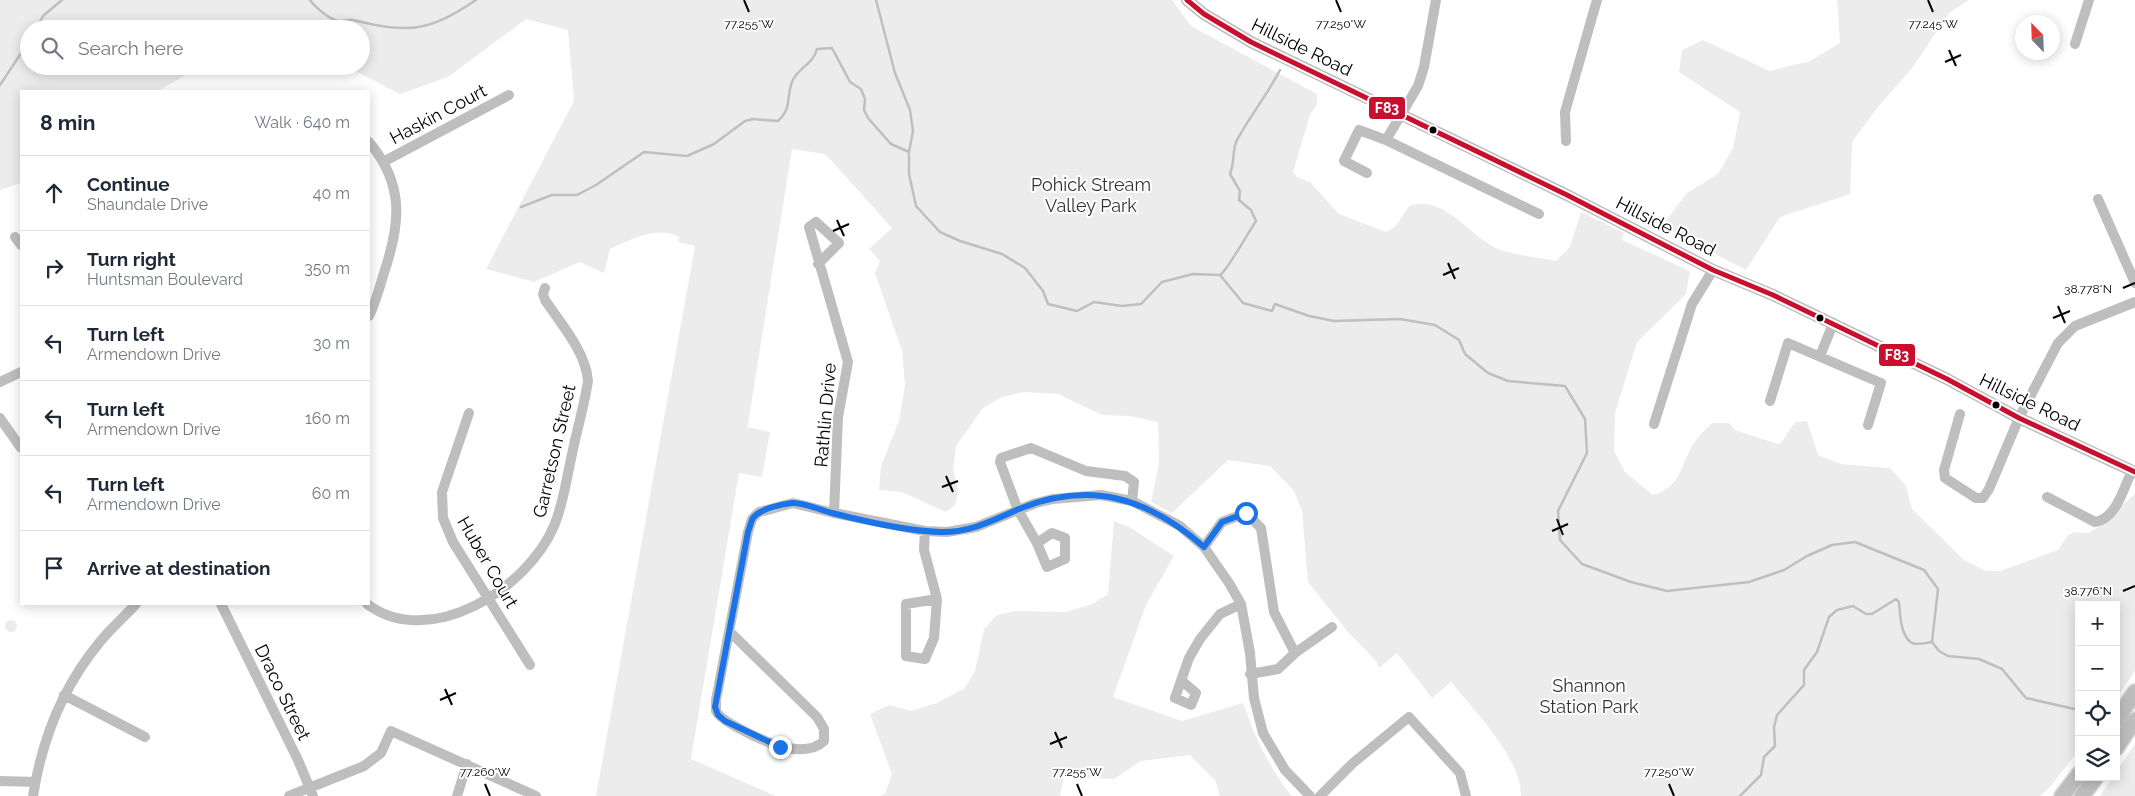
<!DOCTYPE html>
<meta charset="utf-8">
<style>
body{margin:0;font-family:Raleway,sans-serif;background:#f6f6f7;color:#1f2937}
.controls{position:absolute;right:15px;bottom:15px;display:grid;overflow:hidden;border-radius:0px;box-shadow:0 2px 12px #0003}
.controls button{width:45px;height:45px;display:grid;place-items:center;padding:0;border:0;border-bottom:1px solid #e0e1e3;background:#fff;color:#1f2937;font:25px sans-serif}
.compass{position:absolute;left:2015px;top:15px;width:45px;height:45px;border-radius:50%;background:#fff;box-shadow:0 2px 12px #0003;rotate:337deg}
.stop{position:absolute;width:15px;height:15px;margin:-11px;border:4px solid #1a73e8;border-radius:50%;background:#fff}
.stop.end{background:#1a73e8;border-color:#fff;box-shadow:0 1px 5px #0008}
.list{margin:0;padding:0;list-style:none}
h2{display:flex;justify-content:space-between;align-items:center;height:65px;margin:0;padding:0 20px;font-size:21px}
h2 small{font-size:16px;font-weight:400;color:#747a83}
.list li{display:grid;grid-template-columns:32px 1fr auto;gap:15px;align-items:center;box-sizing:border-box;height:75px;padding:0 20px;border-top:1px solid #e0e1e3}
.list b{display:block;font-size:19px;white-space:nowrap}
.list p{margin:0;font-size:16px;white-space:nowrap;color:#747a83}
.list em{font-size:16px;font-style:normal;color:#747a83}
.icon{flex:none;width:28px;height:28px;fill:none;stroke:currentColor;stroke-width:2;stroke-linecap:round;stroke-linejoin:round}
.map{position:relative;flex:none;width:2135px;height:796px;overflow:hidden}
.search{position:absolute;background:#fff;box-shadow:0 2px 12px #0003;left:20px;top:20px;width:350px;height:55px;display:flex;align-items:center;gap:12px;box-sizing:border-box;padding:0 18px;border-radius:28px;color:#747a83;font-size:19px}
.panel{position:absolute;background:#fff;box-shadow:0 2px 12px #0003;left:20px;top:90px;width:350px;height:515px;border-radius:0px}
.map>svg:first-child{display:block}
.green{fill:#ececec}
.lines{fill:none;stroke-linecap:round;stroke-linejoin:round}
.stream{stroke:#bfbfbf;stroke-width:2.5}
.primary-casing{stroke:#dbdbdb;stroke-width:18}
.minor{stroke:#bebebe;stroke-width:10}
.tertiary{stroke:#bebebe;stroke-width:12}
.primary{stroke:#bebebe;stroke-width:15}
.bus-1-casing{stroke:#fff;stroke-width:9}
.bus-1{stroke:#c8102e;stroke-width:5}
.route{stroke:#1a73e8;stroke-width:6}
.ticks{fill:none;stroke:#000;stroke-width:2}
.bus-dot{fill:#000;stroke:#fff;stroke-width:2}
.labels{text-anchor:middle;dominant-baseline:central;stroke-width:4;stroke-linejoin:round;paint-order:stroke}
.street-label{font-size:18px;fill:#000;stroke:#fff}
.park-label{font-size:18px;fill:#333;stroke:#fff}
.ticks-label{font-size:12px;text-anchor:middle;fill:#000;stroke:#fff;stroke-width:4;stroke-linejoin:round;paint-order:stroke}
.line-badge{stroke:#fff;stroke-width:2}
.badge-label{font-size:14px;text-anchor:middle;font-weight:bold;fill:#fff}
</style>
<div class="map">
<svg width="2135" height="796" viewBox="0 0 2135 796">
<rect width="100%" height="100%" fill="#fff"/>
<!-- green -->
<path class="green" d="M0,0H1172L1191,26L1317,94V104L1310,115L1293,172L1297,177L1310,182L1339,214L1386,232L1396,226L1409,206C1445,194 1466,234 1496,248C1511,255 1539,257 1556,261L1570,247L1581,212L1624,233L1622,240L1690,271L1686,294L1637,342L1615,413L1614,451L1625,472L1653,495C1683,487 1680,462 1696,440C1700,434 1707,428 1712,423H1729L1735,430L1778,444L1781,443L1795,422L1807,421L1818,455L1841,464L1890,468L1906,486L1912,509L1964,560L1986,571H2000L2058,550L2068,535L2075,532L2089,533L2098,527L2135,494V671L2116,699V605H2079V750L2050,787L2040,796H1521C1521,757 1475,712 1451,682L1432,698L1397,653L1379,668L1376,661L1349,633L1308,582L1302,511L1294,491L1270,466L1228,460L1172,513L1151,502L1159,464L1158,422L1130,416L1102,415L1058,394L1024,392L1002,397L983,408L956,446L953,469L958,493L955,505L946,512L902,492L879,490L881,466L899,421L905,385L902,351L875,273L880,261L869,249L892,228L830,159L824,154L792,149L747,430L748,427L770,432L762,477L739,473L691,759L776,796H596L695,246L678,242L679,237C656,225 631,240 610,249L604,273L580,262L534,282L486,269L574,101L568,30L526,19L448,77L400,94L346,66H361V29H29V66H201L158,91H21V183L0,190Z
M1837,0H1969L1949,13L1913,67L1877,108L1852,142L1850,194L1780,217L1746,270L1662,226L1687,193L1718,174L1733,148L1740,112L1679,72L1682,50L1703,40L1770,71L1810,61L1840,43Z
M1114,521L1129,527L1174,556L1146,605L1113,697L1182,721L1243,703C1255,737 1269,768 1292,796H1220L1215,780L1190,755L1141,761L1114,779L1064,777L1060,796H880L885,794L892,774L870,714L889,705L911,711L937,703L965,688L975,671L984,629L997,615L1015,611L1066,612L1092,604L1108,594Z
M5 626a6 6 0 1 1 12 0a6 6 0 1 1-12 0Z
M2135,744V796H2100L2113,777H2116V772Z"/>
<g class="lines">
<!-- stream -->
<path class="stream" d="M310,0C315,7 329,19 338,21C343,21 347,19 353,20C408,33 427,33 476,0
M876,0L895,73L910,110L913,131L909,152V174L916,206L940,232L960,241L1002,254L1025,268L1043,291L1048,304L1077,311L1094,302L1122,306L1141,304L1162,282L1193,274L1220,275L1243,303L1272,311L1275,304L1309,316L1334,321L1400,319L1435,325L1459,340L1465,354L1488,373L1508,381L1565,386L1585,419L1587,453L1558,511L1560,540L1582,564L1631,582L1667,591L1749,582L1784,570L1807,556L1832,545L1855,542L1924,570L1938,589L1932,642L1939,651L1948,656L1979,659L2002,669L2026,698L2079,710
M36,29L43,16L62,0
M0,85L29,41
M521,207L552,195H577L596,185L644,152L687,156L714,144L745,121L753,119L778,121C792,108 786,99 792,82C797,68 813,65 817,49L832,48L850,82L861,89L865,99L864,110L868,118L891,144L909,152
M1220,275C1227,271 1249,231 1256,221L1251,210L1239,200L1240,191L1230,174C1235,162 1232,149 1237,140C1250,116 1267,95 1280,70
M1740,796L1761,775L1764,757L1775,746L1774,727L1777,715L1804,685V670L1817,652L1829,617L1837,610L1853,606L1866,614H1872L1896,599L1899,602C1900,612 1900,636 1912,643C1917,645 1926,643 1931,642"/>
<!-- primary casing -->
<g class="primary-casing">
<path id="primary" d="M2116,721L2135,692
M2116,748L2135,720
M2062,796L2079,774
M2082,796L2096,777"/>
</g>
<!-- minor -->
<path class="minor" d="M2075,44L2089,0
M1386,140L1539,214
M1566,141L1565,112L1597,0
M369,142C406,186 400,226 383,276C379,290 375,304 369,316
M383,162L509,95
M1367,173L1344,161L1359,130L1386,140L1418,86L1424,67L1436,0
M2098,199L2135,283
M15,237L21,245
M818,264L839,243L816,222L809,227L848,362L838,417L834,513
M1820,356L1833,324
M0,382L21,372
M1770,401L1788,343L1881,383L1868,425
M469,413L442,492L443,518L453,542L530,665
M1960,414L1944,470L1945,478L1976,498H1983L1989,489L2019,418L2058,343L2075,326L2135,302
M0,418L21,448
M1654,424L1692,304L1713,270
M2047,497L2095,522C2117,518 2123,489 2132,471
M925,531L924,550L937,599L906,604V656L925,659L934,638L937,599
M1037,543L1052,533L1065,538V559L1047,567L1037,543L1018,510L1000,462L1001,458L1031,448L1086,471L1125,476L1134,482L1132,501
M1204,547L1222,522L1246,513L1261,528L1274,612L1295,653L1332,627
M221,604L298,760L313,796
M367,604C430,651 528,588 554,526C563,505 566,481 571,459C576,433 584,407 588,381C586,352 561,324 545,300L543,294L545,288
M729,631L817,717L824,729V741C815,750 799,750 787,748C773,746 722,723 716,711V700L748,532L752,519L759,512L793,503L834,513L925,531L947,532L976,527L1036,503L1053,499L1101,495L1132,501L1180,526L1204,547L1229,583L1241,604L1250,653L1254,698L1263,733L1285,770L1310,796
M1250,674L1278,669L1295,653
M1182,681L1196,693L1191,705L1175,698L1189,658L1200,639L1220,614L1241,604
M64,695L145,737
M0,781L35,782
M33,796C42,739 62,688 99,643C110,629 124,617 136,604
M289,796L364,766L381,753L391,731L536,796
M457,796L467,764
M1320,796L1353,763L1409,717L1460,773L1466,796"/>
<!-- tertiary -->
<path class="tertiary" d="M1187,0L1204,14L1251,42L1567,195L1713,270L1773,295L1947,379L2019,418L2135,472"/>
<!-- primary -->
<use href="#primary" class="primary"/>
<!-- bus-1 casing -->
<g class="bus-1-casing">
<path id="bus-1" d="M1187,0L1204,14L1251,42L1567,195L1713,270L1773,295L1947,379L2019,418L2135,472"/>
</g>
<!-- bus-1 -->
<use href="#bus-1" class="bus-1"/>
</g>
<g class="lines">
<!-- route -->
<path class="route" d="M780,747L725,721L718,715L715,707L748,532C750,527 751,521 753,518C760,509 781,504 792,503C803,502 820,510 832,513C863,521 908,531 940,532C970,533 993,520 1019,509C1091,480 1148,498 1204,547L1222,522L1246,513"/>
</g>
<!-- ticks -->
<path class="ticks" d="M744,0L749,12M1336,0L1341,12M1928,0L1933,12M1949,50L1956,66M1945,62L1961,55M837,220L844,236M833,231L849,224M1448,263L1455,279M1443,275L1459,268M2123,288L2135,283M2058,306L2065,323M2053,318L2070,311M946,476L953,492M942,487L958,481M1557,519L1563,535M1552,531L1568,524M2123,591L2135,586M445,689L452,705M440,700L456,693M1055,732L1062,748M1050,744L1067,737M485,784L490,796M1077,784L1082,796M1669,784L1674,796"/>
<!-- markers -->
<g class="bus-dot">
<circle cx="1433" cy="130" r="4.5"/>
<circle cx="1820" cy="318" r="4.5"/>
<circle cx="1996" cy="405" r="4.5"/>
</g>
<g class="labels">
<!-- street labels -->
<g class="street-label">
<text transform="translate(1302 47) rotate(26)">Hillside Road</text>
<text transform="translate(438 114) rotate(-28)">Haskin Court</text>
<text transform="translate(1666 226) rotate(27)">Hillside Road</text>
<text transform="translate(2030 402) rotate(26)">Hillside Road</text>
<text transform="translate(825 415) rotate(-85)">Rathlin Drive</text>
<text transform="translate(554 451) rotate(-77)">Garretson Street</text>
<text transform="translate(488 562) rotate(60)">Huber Court</text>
<text transform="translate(283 692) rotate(64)">Draco Street</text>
</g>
<!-- park labels -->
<g class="park-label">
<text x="1091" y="184">Pohick Stream<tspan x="1091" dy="21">Valley Park</tspan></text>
<text x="1589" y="685">Shannon<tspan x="1589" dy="21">Station Park</tspan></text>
</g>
</g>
<g class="ticks-label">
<text x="749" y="28">77.255°W</text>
<text x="1341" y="28">77.250°W</text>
<text x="1933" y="28">77.245°W</text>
<text x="2088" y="293">38.778°N</text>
<text x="2088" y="595">38.776°N</text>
<text x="485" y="776">77.260°W</text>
<text x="1077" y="776">77.255°W</text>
<text x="1669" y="776">77.250°W</text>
</g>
<g class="line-badge">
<rect x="1368" y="96" width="38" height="24" rx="5" fill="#c8102e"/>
<rect x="1878" y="343" width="38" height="24" rx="5" fill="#c8102e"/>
</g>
<g class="badge-label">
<text x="1387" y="113">F83</text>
<text x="1897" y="360">F83</text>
</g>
</svg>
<div class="controls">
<button>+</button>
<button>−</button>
<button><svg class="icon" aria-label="locate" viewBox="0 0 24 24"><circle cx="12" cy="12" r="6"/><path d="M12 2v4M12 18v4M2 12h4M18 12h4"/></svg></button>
<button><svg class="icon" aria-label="layers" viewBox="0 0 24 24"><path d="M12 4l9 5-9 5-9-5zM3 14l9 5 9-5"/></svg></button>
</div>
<svg class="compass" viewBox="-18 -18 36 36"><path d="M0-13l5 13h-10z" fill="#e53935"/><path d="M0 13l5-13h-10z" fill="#747a83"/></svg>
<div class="stop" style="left:1246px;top:513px"></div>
<div class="stop end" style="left:780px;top:747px"></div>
<div class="search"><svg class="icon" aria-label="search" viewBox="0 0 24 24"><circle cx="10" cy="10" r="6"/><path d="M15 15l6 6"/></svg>Search here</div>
<section class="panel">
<h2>8 min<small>Walk · 640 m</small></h2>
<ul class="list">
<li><svg class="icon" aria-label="ahead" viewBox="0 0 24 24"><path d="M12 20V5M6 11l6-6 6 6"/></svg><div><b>Continue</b><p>Shaundale Drive</p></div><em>40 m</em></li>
<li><svg class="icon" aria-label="right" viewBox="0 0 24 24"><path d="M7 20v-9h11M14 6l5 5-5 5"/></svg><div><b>Turn right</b><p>Huntsman Boulevard</p></div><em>350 m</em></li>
<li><svg class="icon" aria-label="left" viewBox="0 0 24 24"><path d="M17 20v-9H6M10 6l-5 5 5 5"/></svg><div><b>Turn left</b><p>Armendown Drive</p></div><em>30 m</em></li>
<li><svg class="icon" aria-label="left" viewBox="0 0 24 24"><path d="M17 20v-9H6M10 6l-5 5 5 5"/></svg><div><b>Turn left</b><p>Armendown Drive</p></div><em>160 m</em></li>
<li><svg class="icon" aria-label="left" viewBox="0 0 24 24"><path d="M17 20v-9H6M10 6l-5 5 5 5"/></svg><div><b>Turn left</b><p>Armendown Drive</p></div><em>60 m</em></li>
<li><svg class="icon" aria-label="arrive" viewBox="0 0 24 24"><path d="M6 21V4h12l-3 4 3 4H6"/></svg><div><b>Arrive at destination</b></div></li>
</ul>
</section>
</div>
